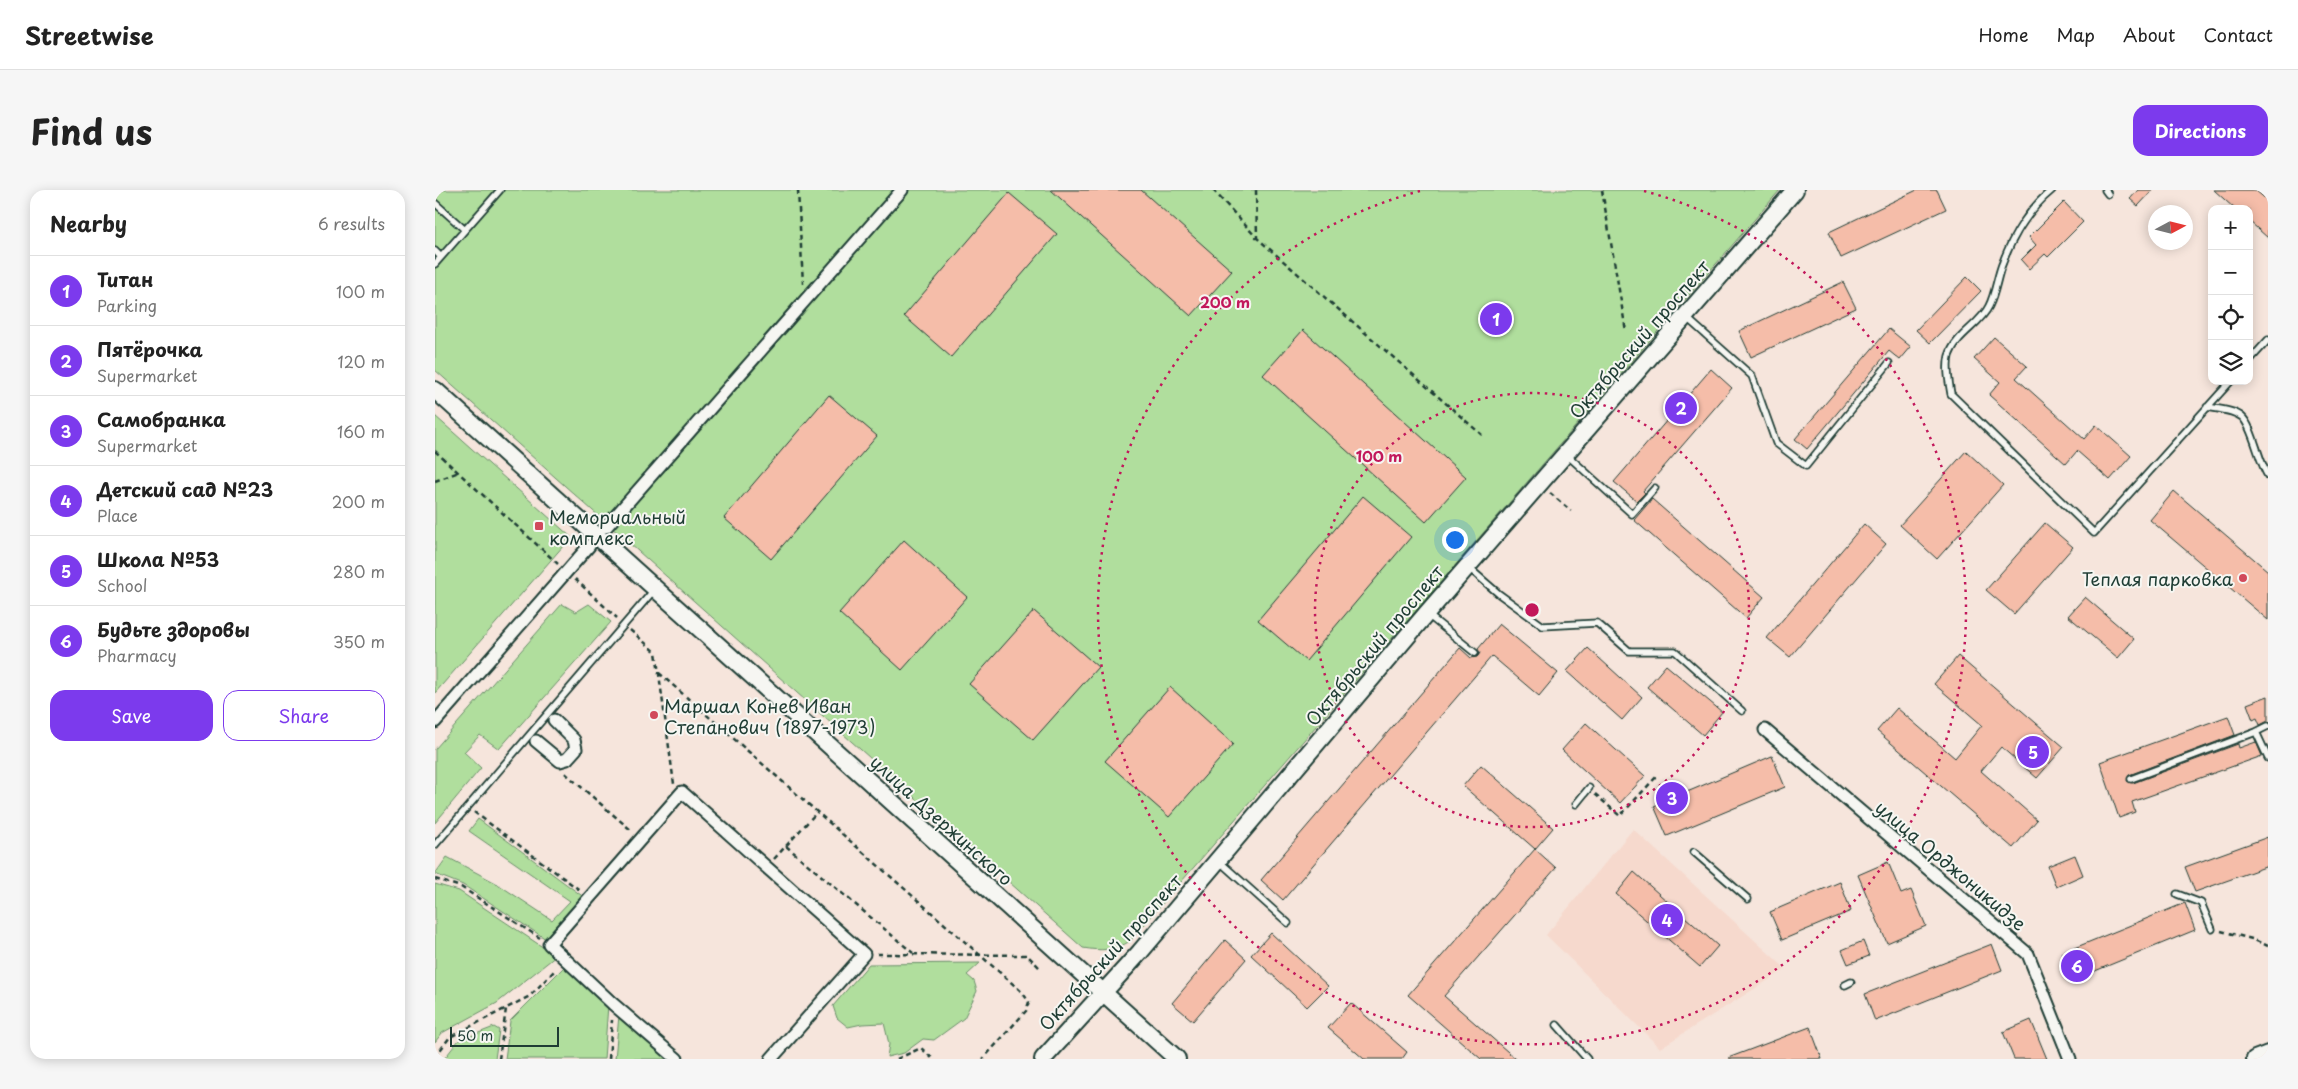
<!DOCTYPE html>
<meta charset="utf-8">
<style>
body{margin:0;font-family:"Playpen Sans",sans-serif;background:#f6f6f6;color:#222}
.controls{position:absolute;right:15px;top:15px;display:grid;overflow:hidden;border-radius:10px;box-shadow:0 2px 12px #0003}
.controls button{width:45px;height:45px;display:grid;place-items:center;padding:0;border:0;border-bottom:1px solid #e0e0e0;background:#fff;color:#222;font:25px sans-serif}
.compass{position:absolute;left:1713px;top:15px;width:45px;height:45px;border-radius:50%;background:#fff;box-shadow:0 2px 12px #0003;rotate:83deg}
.scale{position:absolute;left:15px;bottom:12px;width:109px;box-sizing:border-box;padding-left:5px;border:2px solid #1f3d34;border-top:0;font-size:14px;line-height:18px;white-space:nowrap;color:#1f3d34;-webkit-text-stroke:4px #f6f6f2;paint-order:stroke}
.you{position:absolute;left:1019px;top:349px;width:18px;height:18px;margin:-12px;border:4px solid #fff;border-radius:50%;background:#1a73e8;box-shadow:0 0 0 8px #1a73e833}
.badge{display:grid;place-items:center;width:32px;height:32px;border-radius:50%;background:#7c3aed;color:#fff;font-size:16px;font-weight:700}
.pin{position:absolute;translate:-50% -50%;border:2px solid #fff;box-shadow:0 1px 5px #0006}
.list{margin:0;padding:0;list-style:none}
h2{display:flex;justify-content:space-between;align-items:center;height:65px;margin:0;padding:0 20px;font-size:21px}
h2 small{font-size:16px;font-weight:400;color:#767676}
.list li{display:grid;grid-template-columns:32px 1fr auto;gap:15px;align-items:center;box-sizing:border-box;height:70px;padding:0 20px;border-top:1px solid #e0e0e0}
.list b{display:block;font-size:19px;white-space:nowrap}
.list p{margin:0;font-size:16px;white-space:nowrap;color:#767676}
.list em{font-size:16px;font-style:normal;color:#767676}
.actions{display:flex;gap:10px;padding:15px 20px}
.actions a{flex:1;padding:11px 0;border:1px solid #7c3aed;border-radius:15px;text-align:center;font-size:18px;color:#7c3aed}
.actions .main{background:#7c3aed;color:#fff}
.icon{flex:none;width:28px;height:28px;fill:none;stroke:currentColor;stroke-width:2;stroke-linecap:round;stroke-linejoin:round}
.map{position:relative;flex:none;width:1833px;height:869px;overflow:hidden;border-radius:15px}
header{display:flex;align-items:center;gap:30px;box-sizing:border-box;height:70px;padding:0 25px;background:#fff;border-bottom:1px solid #e0e0e0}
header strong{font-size:24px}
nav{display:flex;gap:28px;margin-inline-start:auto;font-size:18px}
.intro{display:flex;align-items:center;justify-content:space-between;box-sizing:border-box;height:120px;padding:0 30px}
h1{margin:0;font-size:35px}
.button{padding:12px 22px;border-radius:15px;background:#7c3aed;color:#fff;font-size:18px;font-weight:700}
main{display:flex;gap:30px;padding:0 30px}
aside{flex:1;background:#fff;border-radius:15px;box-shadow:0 2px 12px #0003}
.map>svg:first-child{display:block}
.built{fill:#f6d9cd}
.green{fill:#b0de9d;stroke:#688e68}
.building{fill:#f5bda9;stroke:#1f3d34}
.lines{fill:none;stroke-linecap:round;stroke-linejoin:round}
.lane-casing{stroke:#1f3d34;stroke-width:9}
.street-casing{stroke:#1f3d34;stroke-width:15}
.secondary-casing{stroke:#1f3d34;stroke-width:20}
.path{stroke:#1f3d34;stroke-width:2.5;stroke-dasharray:5 4;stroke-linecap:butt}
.lane{stroke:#f6f6f2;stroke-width:5.5}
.street{stroke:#f6f6f2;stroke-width:11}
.secondary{stroke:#f6f6f2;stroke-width:16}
.ring{fill:none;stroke:#c2185b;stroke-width:2.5;stroke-dasharray:2.5 5}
.poi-dot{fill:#d1495b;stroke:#f6f6f2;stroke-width:2}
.labels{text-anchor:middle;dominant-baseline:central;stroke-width:4;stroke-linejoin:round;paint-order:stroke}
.street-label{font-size:18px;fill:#1f3d34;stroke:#f6f6f2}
.poi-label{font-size:18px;fill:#1f3d34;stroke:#f6f6f2;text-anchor:start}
.centre{fill:#c2185b;stroke:#f6f6f2;stroke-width:2.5}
.ring-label{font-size:15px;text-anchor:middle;font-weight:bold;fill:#c2185b;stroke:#f6f6f2;stroke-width:4;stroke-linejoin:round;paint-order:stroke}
</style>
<header>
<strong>Streetwise</strong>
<nav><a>Home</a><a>Map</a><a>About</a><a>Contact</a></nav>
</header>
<div class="intro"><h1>Find us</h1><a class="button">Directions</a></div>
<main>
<aside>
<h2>Nearby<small>6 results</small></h2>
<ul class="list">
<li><span class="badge">1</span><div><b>Титан</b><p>Parking</p></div><em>100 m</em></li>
<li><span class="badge">2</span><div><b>Пятёрочка</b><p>Supermarket</p></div><em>120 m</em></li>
<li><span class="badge">3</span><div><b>Самобранка</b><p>Supermarket</p></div><em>160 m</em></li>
<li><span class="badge">4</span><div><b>Детский сад №23</b><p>Place</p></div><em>200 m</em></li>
<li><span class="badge">5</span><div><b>Школа №53</b><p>School</p></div><em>280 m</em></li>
<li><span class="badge">6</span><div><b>Будьте здоровы</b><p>Pharmacy</p></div><em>350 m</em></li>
</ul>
<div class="actions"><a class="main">Save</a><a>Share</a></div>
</aside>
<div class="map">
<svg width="1833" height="869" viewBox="0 0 1833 869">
<rect width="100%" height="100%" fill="#f6e5dc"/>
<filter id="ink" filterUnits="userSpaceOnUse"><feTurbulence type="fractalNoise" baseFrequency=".02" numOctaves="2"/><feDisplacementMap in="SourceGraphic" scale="10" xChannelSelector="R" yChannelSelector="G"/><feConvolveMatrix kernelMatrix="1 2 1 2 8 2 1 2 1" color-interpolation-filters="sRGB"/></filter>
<g filter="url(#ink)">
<!-- built -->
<path class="built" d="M1198,639L1351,779L1225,858L1111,745Z"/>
<!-- green -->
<path class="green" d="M0,0H1345L695,751C680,761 666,761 648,758L0,180Z
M0,226L136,347L0,503Z
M127,414L141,422L154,414L176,432L64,559L45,545L29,562L46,578L0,633V559Z
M43,629L150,708L114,751L28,695L0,684L12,667L61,693L117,730L135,711L34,641Z
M0,694L24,701L121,766L62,813L7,843L0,852Z
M545,773L532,785L539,791L542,801L529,828L499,850L488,849L469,863L452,867L454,854L449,833L427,834L413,837L402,828L398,816L434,774Z
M131,775L173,815L169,869H70L75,831Z
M184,825L234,869H180Z
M59,837L64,840L60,869H9L23,851Z"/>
<!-- building -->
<path class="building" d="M616,0H706L797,81L756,126Z
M1482,0H1502L1511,19L1406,68L1394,42Z
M1703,0H1718L1703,16L1695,9Z
M1779,0H1820L1833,11V48L1814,31V19H1800Z
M574,3L622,44L516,167L469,126Z
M1629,12L1648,32L1613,67L1610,64L1594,79L1586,70L1601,55L1594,47Z
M1532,87L1546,101L1495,153L1481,140Z
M1408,92L1421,118L1316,167L1304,141Z
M1454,139L1476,157L1465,170L1454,161L1372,259L1360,249Z
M868,140L1031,287L991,332L828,185Z
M1559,147L1592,176L1581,188L1649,249L1661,235L1696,266L1675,290L1642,261L1631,274L1554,205L1565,192L1539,169Z
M1276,179L1297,198L1208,301L1210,303L1202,311L1179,292Z
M394,205L442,246L336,369L289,328Z
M1531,261L1568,295L1502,369L1465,335Z
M1739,301L1833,381V430L1715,330Z
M928,306L976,347L871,471L823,430Z
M1217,309L1329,407L1311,428L1199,330Z
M1610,333L1638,357L1579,424L1551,400Z
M1429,334L1451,354L1355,467L1332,448Z
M469,350L532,407L467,480L404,423Z
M1650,407L1699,449L1683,468L1633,426Z
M599,421L663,477L598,550L534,494Z
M1064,434L1123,483L1104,506L1057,466L848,710L826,690L1025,458L1036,468L1042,467L1045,463L1043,459Z
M1153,458L1207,507L1187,530L1132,481Z
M1523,466L1629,557L1602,588L1566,557L1546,581L1602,630L1578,658L1442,541L1462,518L1520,568L1547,535L1499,494Z
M1231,475L1287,522L1268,545L1212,497Z
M735,497L798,554L734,627L670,571Z
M1833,506V531L1825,535L1822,528L1818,530L1812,514Z
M1793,526L1800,545L1694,585L1692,591L1698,593L1803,554L1804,558L1821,552L1827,566L1697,612L1700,622L1684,628L1665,572Z
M1151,533L1210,586L1185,613L1127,560Z
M1337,566L1350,597L1232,646L1219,616Z
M1046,575L1118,638L1100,659L1028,596Z
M1833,647V676L1760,702L1750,677Z
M1100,659L1121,678L1009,806L1081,869H1046L973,805Z
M1640,665L1648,685L1621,697L1613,676Z
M1453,672L1466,704L1476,700L1491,736L1452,753L1423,685Z
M1199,682L1283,756L1265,777L1181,704Z
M1405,692L1416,721L1347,750L1335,722Z
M1750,713L1760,740L1638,790L1627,763Z
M836,743L893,796L872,817L816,765Z
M790,750L811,769L758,831L737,813Z
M1428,751L1434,766L1413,774L1407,760Z
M1557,754L1567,780L1440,831L1430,804Z
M916,813L972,862L967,869H929L893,838Z
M1596,830L1612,869H1579L1568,842Z
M1375,837L1387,869H1294L1293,868Z"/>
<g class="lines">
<!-- lane casing -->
<g class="lane-casing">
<path id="lane" d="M1617,0C1595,18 1578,45 1568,72C1562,86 1561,102 1554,116C1545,135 1521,144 1514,166C1511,178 1514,192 1516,204L1659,343L1796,191
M1670,0L1673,4
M0,13L30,40
M0,61L6,67
M0,74L65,0
M1252,128L1317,186L1341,253L1371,276L1454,173
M1814,171L1833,150
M1772,217C1782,219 1799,220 1807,227C1818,237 1823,270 1833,286
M1132,265L1197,324L1220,298
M1034,378L1064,404L1108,436L1162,433L1194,461H1240L1307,521
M993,425L1040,463
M1821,542L1833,536
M1696,589L1821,542L1833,568
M1141,614L1154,598
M0,655L219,400
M1259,662L1313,709
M785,672L853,733
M1742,704L1766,713L1777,739
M1410,795L1416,792
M1122,835L1152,869"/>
</g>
<!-- street casing -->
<g class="street-casing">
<path id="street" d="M171,337L467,0
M0,532L154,356
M1330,540L1593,764L1635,869
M101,551L125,571L132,569L141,559L139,550L119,530
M242,869L178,814L114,754L247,602L429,764L336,869"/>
</g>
<!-- secondary casing -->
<g class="secondary-casing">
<path id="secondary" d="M0,200L742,869
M608,869L705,762L992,423L1360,0
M1820,869L1833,864"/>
</g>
<!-- path -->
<path class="path" d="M363,0L368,94
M778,0L822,48L1047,245
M821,0L822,48
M1167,0L1191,141
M0,261L123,374
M0,291L24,282
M1115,303L1136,321
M140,389L182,428
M195,440L221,462L239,594
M224,483L587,802L594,812L591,821L548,869
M130,583L197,641
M1160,604L1185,626L1222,586
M39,622L146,701
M351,656L478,763
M339,669L382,622
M0,689L26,697L105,748
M1786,741L1817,749L1833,756
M442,764L592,765L605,778
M0,867L15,847L95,806L121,779
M64,869L71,819
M174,869L177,830
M462,869L486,858L498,869"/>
<!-- lane -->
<use href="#lane" class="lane"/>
<!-- street -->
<use href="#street" class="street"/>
<!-- secondary -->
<use href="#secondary" class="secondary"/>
</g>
</g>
<!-- distance rings -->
<g class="ring">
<circle cx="1097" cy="420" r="217"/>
<path d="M1209 1A434 434 0 1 1 985 1"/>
</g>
<!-- markers -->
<g class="poi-dot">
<rect x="99" y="331" width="10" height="10" rx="2.5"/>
<circle cx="1808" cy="388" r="5"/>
<circle cx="219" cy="525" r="5"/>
</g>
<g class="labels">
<!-- street labels -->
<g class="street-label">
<text transform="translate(1204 149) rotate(-49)">Октябрьский проспект</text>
<text transform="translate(939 455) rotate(-50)">Октябрьский проспект</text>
<text transform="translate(507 630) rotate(42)">улица Дзержинского</text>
<text transform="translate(1516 675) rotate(40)">улица Орджоникидзе</text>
<text transform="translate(675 762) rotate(-48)">Октябрьский проспект</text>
</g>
<!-- poi labels -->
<g class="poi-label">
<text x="114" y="326">Мемориальный<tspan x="114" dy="21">комплекс</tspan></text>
<text x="1798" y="388" text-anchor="end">Теплая парковка</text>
<text x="229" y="515">Маршал Конев Иван<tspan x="229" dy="21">Степанович (1897-1973)</tspan></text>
</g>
</g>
<circle cx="1097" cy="420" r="8" class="centre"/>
<g class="ring-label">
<text x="790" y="118">200 m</text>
<text x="944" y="272">100 m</text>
</g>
</svg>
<div class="controls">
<button>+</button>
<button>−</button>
<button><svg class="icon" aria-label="locate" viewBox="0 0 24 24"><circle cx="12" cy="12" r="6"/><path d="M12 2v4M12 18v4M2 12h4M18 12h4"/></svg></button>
<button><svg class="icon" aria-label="layers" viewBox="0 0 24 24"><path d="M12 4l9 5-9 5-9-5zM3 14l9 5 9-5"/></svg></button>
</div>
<svg class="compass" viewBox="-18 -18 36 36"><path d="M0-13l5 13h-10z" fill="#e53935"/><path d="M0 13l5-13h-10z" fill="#767676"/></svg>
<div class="scale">50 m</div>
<div class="you"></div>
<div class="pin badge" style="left:1061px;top:129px">1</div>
<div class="pin badge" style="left:1246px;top:218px">2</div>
<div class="pin badge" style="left:1237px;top:608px">3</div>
<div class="pin badge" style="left:1232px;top:730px">4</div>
<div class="pin badge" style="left:1598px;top:562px">5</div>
<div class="pin badge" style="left:1642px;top:776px">6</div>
</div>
</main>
